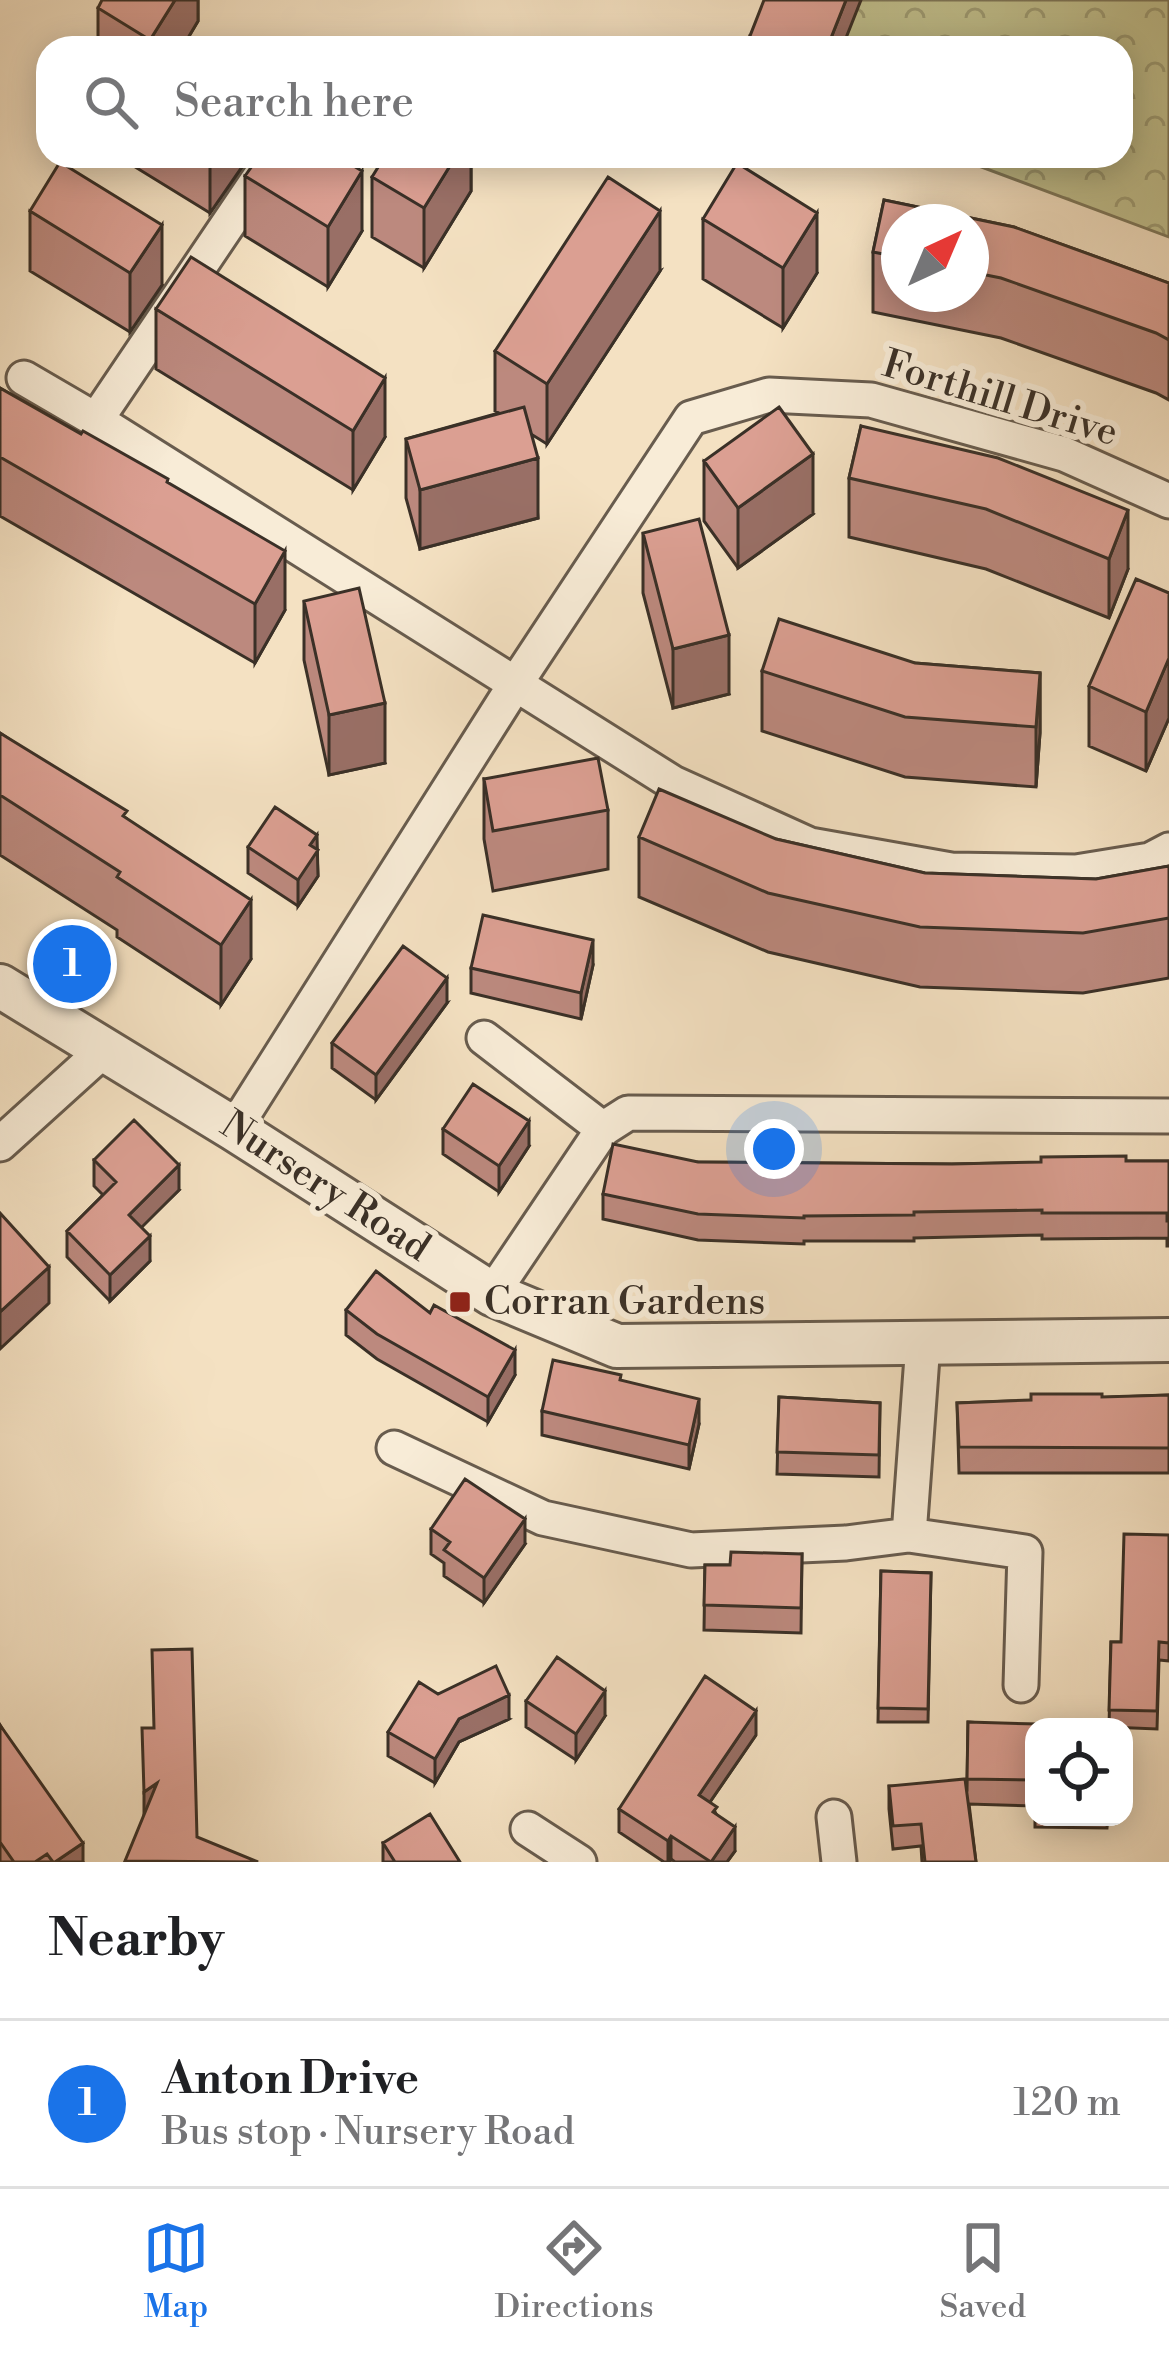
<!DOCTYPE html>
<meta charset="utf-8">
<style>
body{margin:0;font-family:"Libre Bodoni",serif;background:#f6f6f6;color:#202124}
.controls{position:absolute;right:36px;bottom:36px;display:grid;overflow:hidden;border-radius:24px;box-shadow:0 6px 30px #0003}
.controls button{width:108px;height:108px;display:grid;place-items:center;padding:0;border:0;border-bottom:3px solid #e0e0e0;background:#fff;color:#202124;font:60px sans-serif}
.compass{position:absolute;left:881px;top:204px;width:108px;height:108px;border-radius:50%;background:#fff;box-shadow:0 6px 30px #0003;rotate:44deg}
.you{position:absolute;left:774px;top:1149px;width:42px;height:42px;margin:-30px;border:9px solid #fff;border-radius:50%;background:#1a73e8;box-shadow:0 0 0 18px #1a73e833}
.badge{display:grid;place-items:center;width:78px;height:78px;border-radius:50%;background:#1a73e8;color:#fff;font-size:39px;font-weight:700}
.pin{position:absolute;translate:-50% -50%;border:6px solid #fff;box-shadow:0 3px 12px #0006}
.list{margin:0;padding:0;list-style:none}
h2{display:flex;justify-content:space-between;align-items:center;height:156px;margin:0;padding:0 48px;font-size:51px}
h2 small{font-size:39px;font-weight:400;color:#757577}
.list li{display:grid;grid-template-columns:78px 1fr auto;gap:36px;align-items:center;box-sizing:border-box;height:168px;padding:0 48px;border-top:3px solid #e0e0e0}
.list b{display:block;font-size:45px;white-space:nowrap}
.list p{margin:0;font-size:39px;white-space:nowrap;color:#757577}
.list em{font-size:39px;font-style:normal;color:#757577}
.icon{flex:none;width:66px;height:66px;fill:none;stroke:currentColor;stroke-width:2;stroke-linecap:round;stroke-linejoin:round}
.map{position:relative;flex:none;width:1169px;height:1862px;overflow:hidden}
.search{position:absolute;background:#fff;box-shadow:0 6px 30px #0003;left:36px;right:36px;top:36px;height:132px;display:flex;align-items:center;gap:30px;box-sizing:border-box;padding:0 42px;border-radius:36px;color:#757577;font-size:45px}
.sheet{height:324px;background:#fff}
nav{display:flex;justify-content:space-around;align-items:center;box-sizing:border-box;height:168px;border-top:3px solid #e0e0e0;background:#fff;font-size:33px;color:#757577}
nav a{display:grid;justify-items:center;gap:6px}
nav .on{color:#1a73e8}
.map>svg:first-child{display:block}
.forest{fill:url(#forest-crowns);stroke:#7e785b;stroke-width:3}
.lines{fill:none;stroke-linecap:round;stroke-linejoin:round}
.minor-casing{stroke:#685c4e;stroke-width:39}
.tertiary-casing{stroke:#685c4e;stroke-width:48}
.minor{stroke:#f8ecd7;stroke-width:33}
.tertiary{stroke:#f8ecd7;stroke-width:42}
.wall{fill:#bc897e;stroke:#3a3027;stroke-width:3;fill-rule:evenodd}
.shaded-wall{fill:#996f66;stroke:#3a3027;stroke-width:3}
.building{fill:#db9f92;stroke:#3a3027;stroke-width:3}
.poi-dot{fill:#8f2418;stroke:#f8ecd7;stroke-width:4.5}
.labels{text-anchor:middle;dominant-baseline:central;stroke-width:12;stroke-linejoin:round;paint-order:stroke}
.street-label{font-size:39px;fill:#3a3027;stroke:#f8ecd7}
.poi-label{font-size:39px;fill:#3a3027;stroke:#f8ecd7;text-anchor:start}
</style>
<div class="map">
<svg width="1169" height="1862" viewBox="0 0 1169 1862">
<defs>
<pattern id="forest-crowns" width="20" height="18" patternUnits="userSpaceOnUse" patternTransform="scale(3)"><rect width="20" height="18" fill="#c1c18f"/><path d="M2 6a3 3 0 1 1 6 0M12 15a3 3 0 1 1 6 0" fill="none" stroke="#9e9d75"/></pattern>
</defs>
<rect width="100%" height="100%" fill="#f4e1c2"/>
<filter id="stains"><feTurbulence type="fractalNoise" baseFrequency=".00167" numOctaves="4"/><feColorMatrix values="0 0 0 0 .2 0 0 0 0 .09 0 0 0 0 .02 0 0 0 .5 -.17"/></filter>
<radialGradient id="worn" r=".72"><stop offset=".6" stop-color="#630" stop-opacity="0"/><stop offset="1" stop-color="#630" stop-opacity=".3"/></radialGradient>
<!-- forest -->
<path class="forest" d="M766,0H1169V237L952,156H1121V48H745Z"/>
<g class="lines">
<!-- minor casing -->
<g class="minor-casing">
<path id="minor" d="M24,378L96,420L673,783L810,845L951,870L1076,872L1150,860L1169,850
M96,420L274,156
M484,1038L603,1129
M234,1129L516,683L691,418L769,395L871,400L1064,454L1169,501
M0,1144L105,1049
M492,1294L603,1129L628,1113L1169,1116
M394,1448L543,1518L691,1550L846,1543L909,1535L1025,1552L1021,1685
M909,1535L923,1343
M834,1817L839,1862
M528,1829L579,1862"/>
</g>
<!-- tertiary casing -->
<g class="tertiary-casing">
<path id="tertiary" d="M0,986L234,1129L492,1294L617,1346L1169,1340"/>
</g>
<!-- minor -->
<use href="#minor" class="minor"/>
<!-- tertiary -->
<use href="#tertiary" class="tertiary"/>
</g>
<!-- wall -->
<path class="wall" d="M198,0V21L182,48H98V8Z
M750,36L842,48H750Z
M127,156H246V161L210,213L127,162Z
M471,156V191L424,268L372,237V177Z
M245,176L362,231L328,287L245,236Z
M884,200L1014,227L1169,283V400L1156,393L1001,338L873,312V252ZM899,222H971V294H899Z
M30,211L162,285L130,332L30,271Z
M703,219L817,273L783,328L703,279Z
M660,271L547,444L531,434L538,518L420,549L406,498V439L499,413L495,411V351Z
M156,309L385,437L353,490L156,369Z
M0,388L168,483L285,610L255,663L0,516Z
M861,426L1128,569L1109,618L986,569L849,537V478Z
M704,461L813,514L738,568L704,521Z
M643,533L729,694L673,708L643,593Z
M1169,593V718L1146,771L1089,746V686Z
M304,601L385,763L329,775L304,660Z
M915,663L1040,673V733L1036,787L905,777L762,731V671Z
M0,733L127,819L251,959L221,1005L117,937V930L0,855Z
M484,779L608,810V869L493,891L484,839Z
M639,837L776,839L925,873L1096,879L1169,866V978L1083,993L920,987L768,952L639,897Z
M248,847L317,850L318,876L298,906L248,873Z
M593,965L581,1019L471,993V968Z
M447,1003L376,1100L332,1068V1043Z
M443,1129L529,1146L499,1192L443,1154Z
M94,1160L179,1190L141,1227L150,1261L110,1301L67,1257V1231L103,1195L94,1186Z
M1126,1161H1169V1246H1167V1238L1042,1239V1235L914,1238V1241H804V1244L698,1240L603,1219V1194L698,1162L952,1164Z
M346,1310L430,1313L515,1375L488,1422L377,1359L346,1335Z
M1169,1395V1473H959L957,1403Z
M779,1397L880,1403L879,1477L777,1474Z
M542,1411L699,1424L689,1469L542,1435Z
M431,1529L525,1544L484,1603L444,1576V1563L431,1554Z
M1169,1535V1661L1159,1660L1157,1729L1109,1727L1111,1642H1121Z
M802,1554L801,1633L704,1630L705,1565H730Z
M881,1571L931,1573L928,1722H878Z
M438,1694L509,1719L459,1742L435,1783L388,1756V1732Z
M526,1701L605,1716L576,1760L526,1727Z
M968,1722L1034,1727V1806L969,1804L976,1862H922L921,1846L893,1849L889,1809V1786L967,1790Z
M0,1725L83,1862H0Z
M756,1735L710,1802L735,1851L727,1862H675L671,1859L670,1862H664L619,1832V1809Z
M1035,1817H1108L1107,1828L1035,1827Z
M383,1843L460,1862H383Z"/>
<!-- shaded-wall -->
<path class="shaded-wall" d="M175,0H198V21L182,48H150V40Z
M846,0H861L842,48H827Z
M210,156H246V161L210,213Z
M456,156H471V191L424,268V208Z
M362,171V231L328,287V227Z
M660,211V271L547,444V384Z
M817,213V273L783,328V268Z
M162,225V285L130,332V273Z
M385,378V437L353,490V431Z
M813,454V514L738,568V508Z
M538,458V518L420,549V490Z
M1128,510V569L1109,618V559Z
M285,551V610L255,663V604Z
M729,635V694L673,708V649Z
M1169,658V718L1146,771V712Z
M1040,673V733L1036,787V727Z
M385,703V763L329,775V715Z
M317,835L318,876L298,906V880L310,845Z
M251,900V959L221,1005V945Z
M593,940V965L581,1019V993Z
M447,978V1003L376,1100V1075Z
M529,1121V1146L499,1192V1166Z
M179,1165V1190L129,1240V1215Z
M150,1236V1261L110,1301V1275Z
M49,1267V1303L0,1349V1312Z
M515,1350V1375L488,1422V1397Z
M699,1399V1424L689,1469V1445Z
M525,1519V1544L484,1603V1578Z
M605,1691V1716L576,1760V1734Z
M509,1695V1719L459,1742L435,1783V1759L459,1719Z
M756,1711V1735L699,1818V1795Z
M157,1783L144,1826V1792Z
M735,1827V1851L727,1862H711Z
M671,1836V1859L668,1862V1841Z
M83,1843V1862H55Z"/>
<!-- building -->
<path class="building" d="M102,0H175L150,40L98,8Z
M764,0H846L827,48H781L750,36Z
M259,156H337L362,171L328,227L245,176Z
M385,156H456L424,208L372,177Z
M60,162L162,225L130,273L30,211Z
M737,163L817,213L783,268L703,219Z
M608,177L660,211L547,384L495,351Z
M884,200L1014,227L1169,283V340L1156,333L1001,278L971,272V222H899V257L873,252Z
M191,257L385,378L353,431L156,309Z
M0,388L81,434L83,431L168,479L167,482L285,551L255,604L0,457Z
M524,407L538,458L420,490L406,439Z
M779,407L813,454L738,508L704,461Z
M861,426L998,458L1128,510L1109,559L986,509L849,478Z
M699,519L729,635L673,649L643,533Z
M1136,579L1169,593V658L1146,712L1089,686Z
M359,588L385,703L329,715L304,601Z
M779,619L915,663L1040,673L1036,727L905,717L762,671Z
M0,733L127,811L123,816L251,900L221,945L117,877L120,872L0,795Z
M598,758L608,810L493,831L484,779Z
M659,789L776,839L925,873L1096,879L1169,866V918L1083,933L920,927L768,893L639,837Z
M275,807L317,835L310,845L318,850L298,880L248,847Z
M483,915L593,940L581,993L471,968Z
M403,946L447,978L376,1075L332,1043Z
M473,1084L529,1121L499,1166L443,1129Z
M134,1120L179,1165L129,1215L150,1236L110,1275L67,1231L116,1182L94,1160Z
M613,1144L698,1162L952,1164L1041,1162V1157L1126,1156V1161H1169V1221H1167V1213H1042V1210L914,1212V1215L804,1216V1218L698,1214L603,1194Z
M0,1213L49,1267L0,1312Z
M376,1271L430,1313L434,1305L515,1350L488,1397L377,1334L346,1310Z
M553,1360L621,1375L620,1380L699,1399L689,1445L542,1411Z
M1031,1394H1102V1397L1169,1395V1448L959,1447L957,1403L1031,1400Z
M779,1397L880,1403L879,1455L777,1452Z
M465,1479L525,1519L484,1578L444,1550L450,1542L431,1529Z
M1124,1534L1169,1535V1643L1159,1642L1157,1711L1109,1710L1111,1642H1121Z
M731,1552L802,1554L801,1608L704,1605L705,1565H730Z
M881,1571L931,1573L928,1709L878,1708Z
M192,1649L197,1837L258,1862L125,1861L157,1783L144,1792L142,1728H154L152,1650Z
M557,1657L605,1691L576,1734L526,1701Z
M496,1666L509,1695L459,1719L435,1759L388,1732L419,1682L438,1694Z
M705,1676L756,1711L699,1795L717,1807L713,1812L735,1827L711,1862L671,1836L668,1841L619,1809Z
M968,1722L1037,1724V1727H1034V1780L967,1779Z
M0,1725L83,1843L55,1862H53L47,1854L35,1862H14L0,1842Z
M965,1779L976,1862H925L921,1824L893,1826L889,1786Z
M430,1814L460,1862H395L383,1843Z"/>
<!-- markers -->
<rect class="poi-dot" x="448" y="1290" width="24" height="24" rx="6"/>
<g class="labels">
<!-- street labels -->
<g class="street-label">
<text transform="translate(1000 399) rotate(17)">Forthill Drive</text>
<text transform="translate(325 1187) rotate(33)">Nursery Road</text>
</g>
<!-- poi labels -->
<g class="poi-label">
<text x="484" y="1302">Corran Gardens</text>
</g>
</g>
<rect width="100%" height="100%" filter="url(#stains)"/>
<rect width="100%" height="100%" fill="url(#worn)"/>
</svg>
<div class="controls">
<button><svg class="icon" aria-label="locate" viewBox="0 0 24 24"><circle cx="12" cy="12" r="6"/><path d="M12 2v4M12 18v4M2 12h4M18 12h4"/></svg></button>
</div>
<svg class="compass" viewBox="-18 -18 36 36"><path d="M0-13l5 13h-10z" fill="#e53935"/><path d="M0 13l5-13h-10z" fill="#757577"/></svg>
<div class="you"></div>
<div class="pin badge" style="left:72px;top:964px">1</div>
<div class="search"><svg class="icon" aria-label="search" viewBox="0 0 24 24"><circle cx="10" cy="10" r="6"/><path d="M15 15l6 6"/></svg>Search here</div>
</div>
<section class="sheet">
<h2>Nearby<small></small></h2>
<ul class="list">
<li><span class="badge">1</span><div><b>Anton Drive</b><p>Bus stop · Nursery Road</p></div><em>120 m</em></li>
</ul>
</section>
<nav>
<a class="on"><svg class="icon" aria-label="map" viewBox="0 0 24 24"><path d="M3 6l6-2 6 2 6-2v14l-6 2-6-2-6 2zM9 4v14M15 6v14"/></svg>Map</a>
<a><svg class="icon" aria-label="directions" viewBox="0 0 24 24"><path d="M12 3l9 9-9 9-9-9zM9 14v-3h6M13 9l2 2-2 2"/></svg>Directions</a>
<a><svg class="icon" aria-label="saved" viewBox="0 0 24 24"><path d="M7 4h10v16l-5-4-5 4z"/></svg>Saved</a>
</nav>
